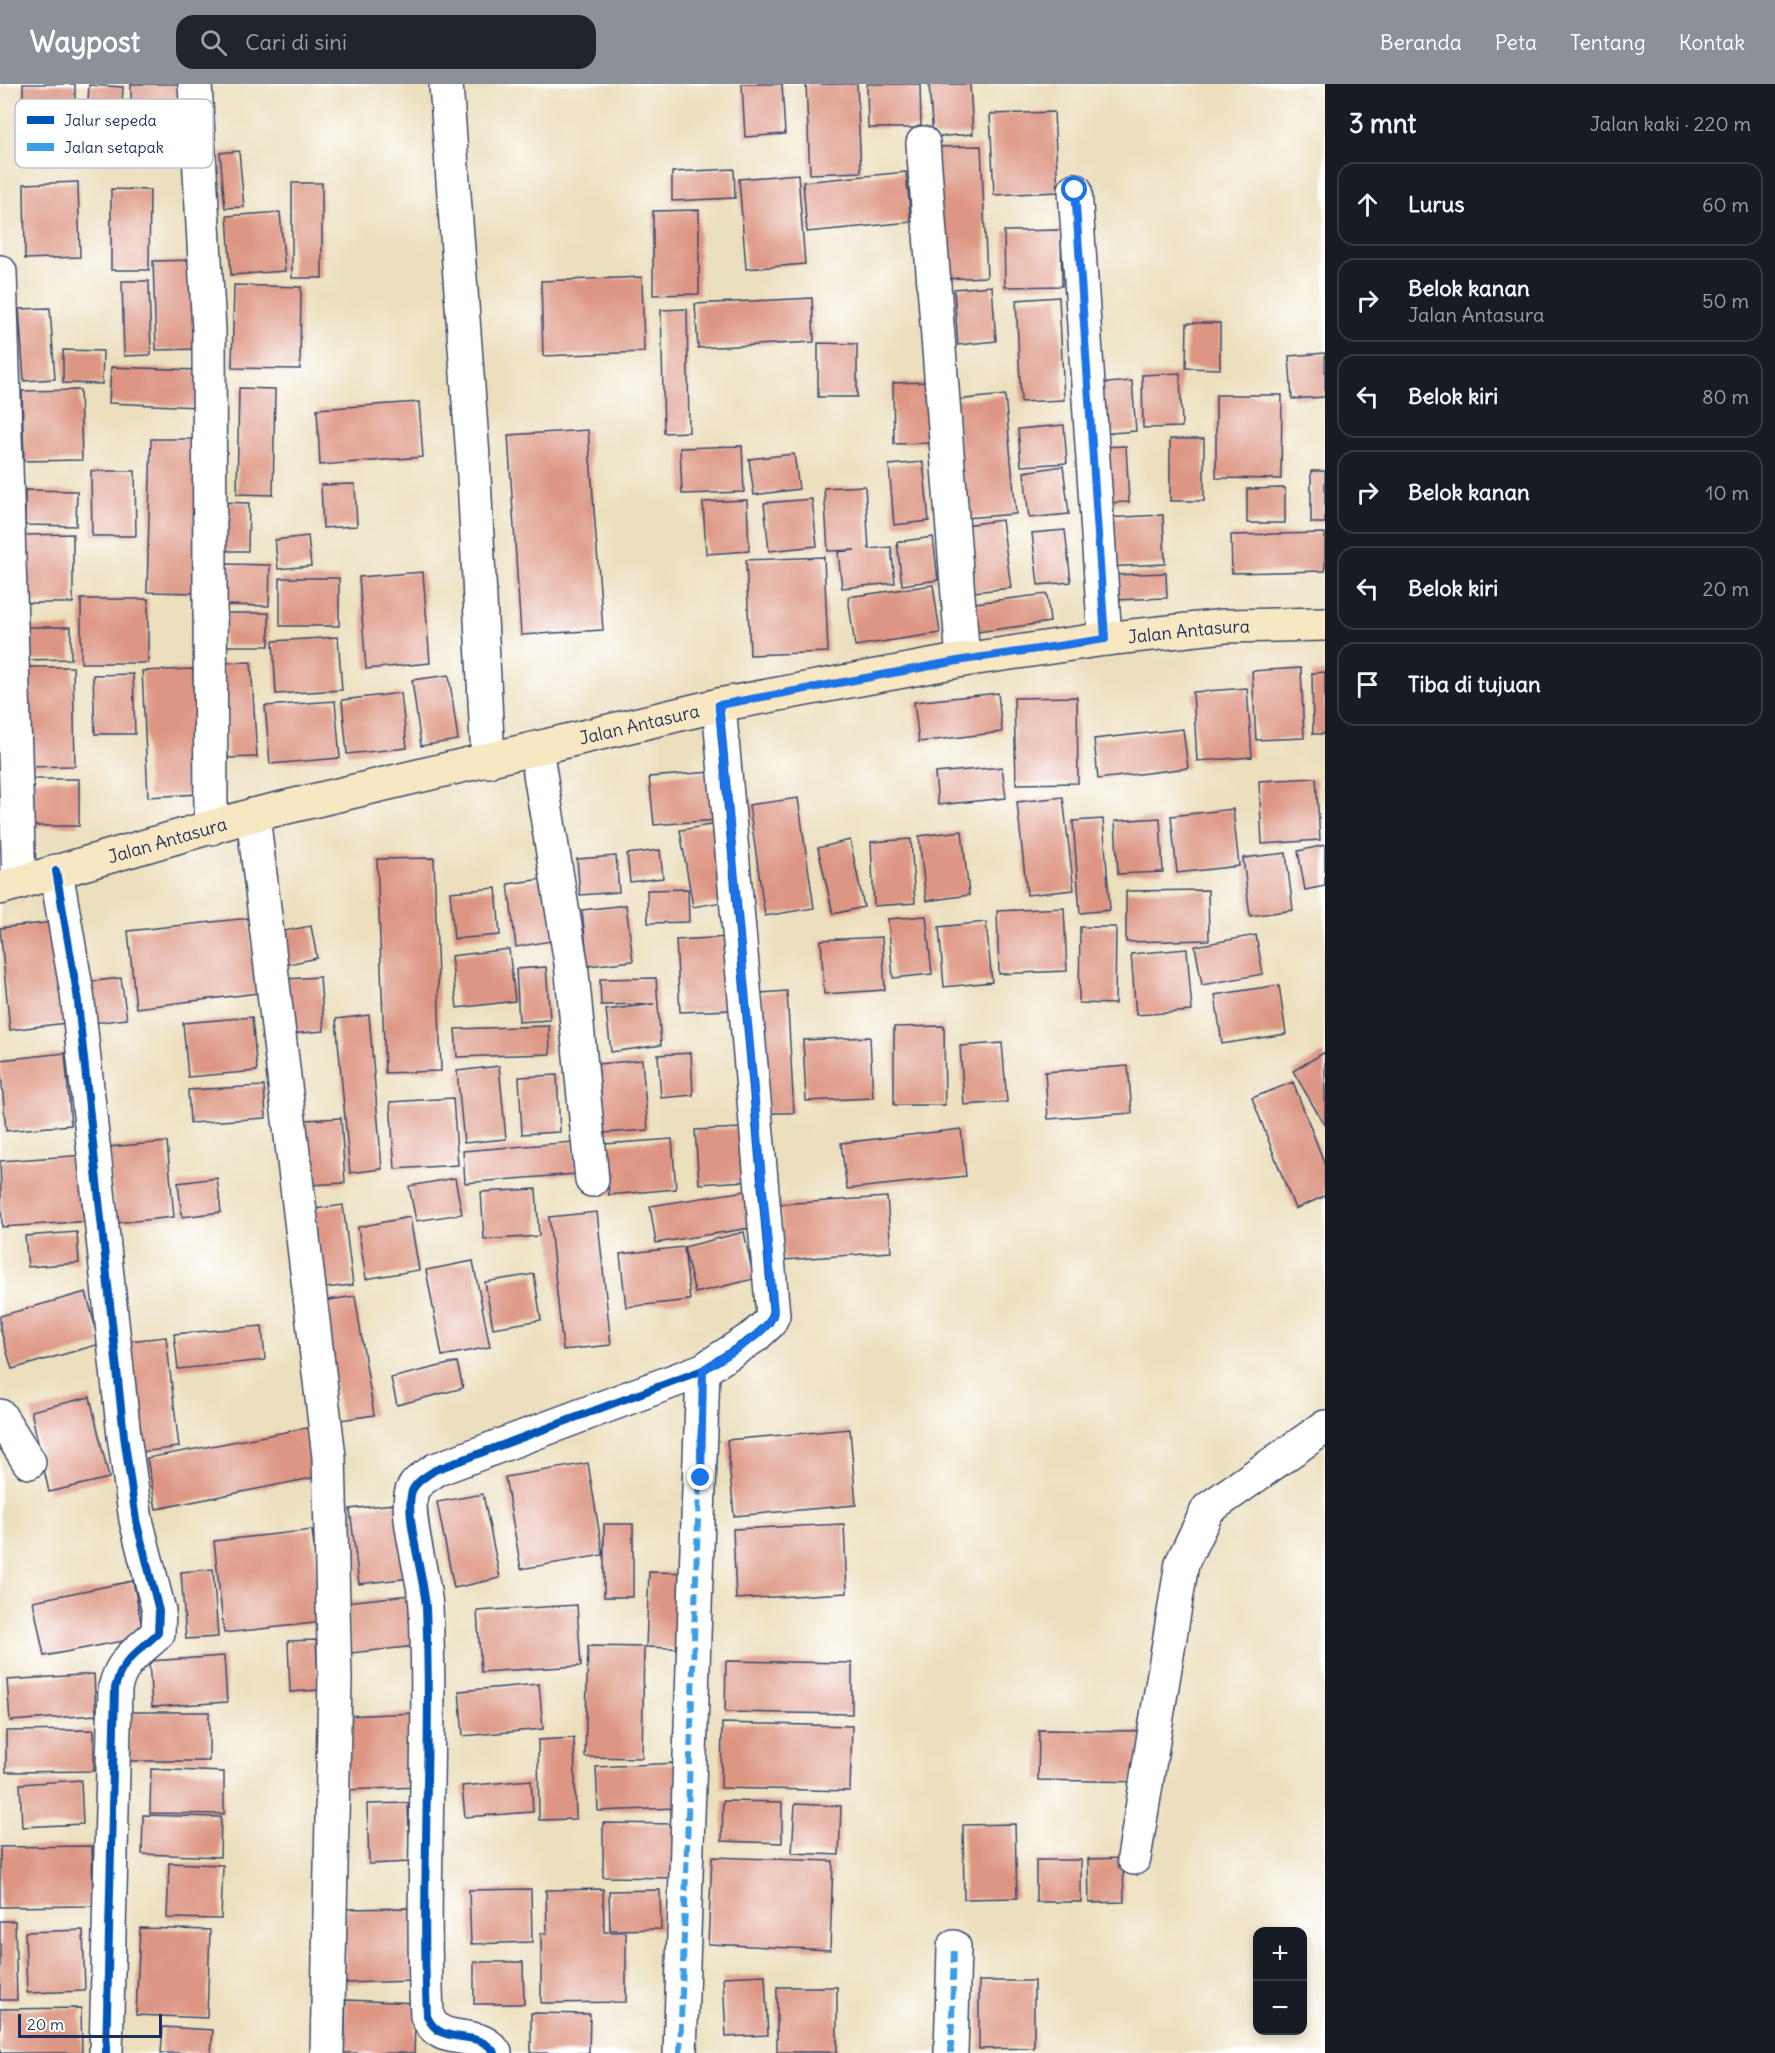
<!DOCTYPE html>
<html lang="id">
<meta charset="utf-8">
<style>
body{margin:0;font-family:Delius,sans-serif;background:#20242c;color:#f1f3f6}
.controls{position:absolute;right:18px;bottom:18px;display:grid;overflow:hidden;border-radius:12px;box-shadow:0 3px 9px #0003}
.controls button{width:54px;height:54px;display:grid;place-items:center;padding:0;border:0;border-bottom:2px solid #363941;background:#171b24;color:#f1f3f6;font:30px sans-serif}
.scale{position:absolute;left:18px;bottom:15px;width:144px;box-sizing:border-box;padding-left:6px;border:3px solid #1b2f5e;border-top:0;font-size:16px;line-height:21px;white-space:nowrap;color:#1b2f5e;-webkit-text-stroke:4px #fff;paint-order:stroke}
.stop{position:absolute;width:18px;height:18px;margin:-14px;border:4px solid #1a73e8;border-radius:50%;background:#fff}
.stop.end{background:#1a73e8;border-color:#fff;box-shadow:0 2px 6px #0008}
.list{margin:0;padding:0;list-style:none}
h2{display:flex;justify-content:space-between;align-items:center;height:78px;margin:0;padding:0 24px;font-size:26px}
h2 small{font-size:20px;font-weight:400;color:#9ea1a6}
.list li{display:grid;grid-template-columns:39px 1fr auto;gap:18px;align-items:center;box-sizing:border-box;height:84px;margin:0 12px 12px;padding:0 12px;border:2px solid #363941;border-radius:18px}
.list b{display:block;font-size:22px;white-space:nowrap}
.list p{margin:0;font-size:20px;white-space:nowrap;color:#9ea1a6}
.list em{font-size:20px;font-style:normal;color:#9ea1a6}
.icon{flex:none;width:33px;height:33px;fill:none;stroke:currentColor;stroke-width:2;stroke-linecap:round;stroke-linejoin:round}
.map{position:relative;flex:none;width:1325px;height:1969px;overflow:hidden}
header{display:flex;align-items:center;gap:36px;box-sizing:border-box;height:84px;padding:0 30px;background:#8c9099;color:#fff}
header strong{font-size:28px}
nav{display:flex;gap:33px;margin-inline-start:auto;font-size:21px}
.search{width:420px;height:54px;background:#20242c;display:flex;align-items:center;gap:15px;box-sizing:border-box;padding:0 21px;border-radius:18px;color:#9ea1a6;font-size:22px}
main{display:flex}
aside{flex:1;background:#171b24}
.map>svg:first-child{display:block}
.building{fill:#dd9683}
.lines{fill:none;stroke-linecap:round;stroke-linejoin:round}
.street-casing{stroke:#3a496c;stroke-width:36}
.secondary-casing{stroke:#3a496c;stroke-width:36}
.street{stroke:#fff;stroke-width:33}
.secondary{stroke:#f8e7c3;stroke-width:33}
.quiet{stroke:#3b9de6;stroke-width:6;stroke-dasharray:12 6;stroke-linecap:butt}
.cycleway-casing{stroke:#fff;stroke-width:11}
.cycleway{stroke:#0057b8;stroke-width:8}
.route{stroke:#1a73e8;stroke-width:8}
.labels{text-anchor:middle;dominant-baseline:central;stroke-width:4.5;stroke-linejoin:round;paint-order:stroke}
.street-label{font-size:18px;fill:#1b2f5e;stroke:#fff}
.key{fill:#fff;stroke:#bbc1cf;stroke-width:1.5}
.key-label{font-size:16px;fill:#1b2f5e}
</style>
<header>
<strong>Waypost</strong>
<div class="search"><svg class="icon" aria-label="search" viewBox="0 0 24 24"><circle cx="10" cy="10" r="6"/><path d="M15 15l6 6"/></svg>Cari di sini</div>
<nav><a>Beranda</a><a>Peta</a><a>Tentang</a><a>Kontak</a></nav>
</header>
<main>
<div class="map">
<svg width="1325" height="1969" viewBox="0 0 1325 1969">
<rect width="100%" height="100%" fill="#fff"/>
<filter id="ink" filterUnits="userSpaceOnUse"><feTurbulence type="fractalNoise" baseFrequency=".0167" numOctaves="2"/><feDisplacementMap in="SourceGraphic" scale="12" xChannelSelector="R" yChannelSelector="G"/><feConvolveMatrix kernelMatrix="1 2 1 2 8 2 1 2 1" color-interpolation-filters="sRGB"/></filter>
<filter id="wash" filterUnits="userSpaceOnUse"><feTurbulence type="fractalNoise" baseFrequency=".008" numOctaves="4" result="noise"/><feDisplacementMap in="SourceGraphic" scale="24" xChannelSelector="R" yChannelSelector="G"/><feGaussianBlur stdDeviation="1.35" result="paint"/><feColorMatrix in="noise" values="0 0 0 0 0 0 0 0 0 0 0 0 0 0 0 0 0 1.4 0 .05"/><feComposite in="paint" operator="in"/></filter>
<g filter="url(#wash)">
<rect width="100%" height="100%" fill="#ecdfbd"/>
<g id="blocks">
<!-- building -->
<path class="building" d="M23,0H75V67L23,66Z
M131,0H186V38H131Z
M742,0H782L785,50L745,53Z
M806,0H857L861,88L810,90Z
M867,0H920L921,44H868Z
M929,0H970L973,50L933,53Z
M89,1L123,3L120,54L86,51Z
M1054,28L1058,108L994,111L990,30Z
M981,62L987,193L940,195L935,63Z
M239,67L244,123L225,124L220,69Z
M734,85L735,114L672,117V88Z
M906,88L911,138L807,148L803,98Z
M798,90L805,180L746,185L739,95Z
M78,98L80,173L25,175L24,100Z
M292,99H322V194H292Z
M111,105L150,106L149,186H111Z
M699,126V210L653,211V127Z
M280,128L285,187L231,191L227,132Z
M1061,146L1062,202L1005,203L1004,147Z
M198,176L201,265L156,266L153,177Z
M642,193L644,268L543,272L541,197Z
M122,197H149L151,271L124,272Z
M234,201L301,203L300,285L232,284Z
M992,202L996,257L958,261L954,205Z
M1059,213L1064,316L1021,318L1016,216Z
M812,214L814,258L698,264L695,220Z
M50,224L55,295L24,297L19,225Z
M687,225L689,348L664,349L661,226Z
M1187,239H1220V285L1186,284Z
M818,259L857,260V313H818Z
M63,266L103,267L102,300L63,299Z
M1325,269V313L1292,315L1289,272Z
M111,283L198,286L197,323L109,319Z
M1180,289L1182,343L1143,344L1142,291Z
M1132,297L1136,347L1100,350L1095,300Z
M929,298L930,359L894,360L893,299Z
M239,304L275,305L273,411L237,410Z
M80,306L82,376L24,377L22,307Z
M1005,311L1016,430L965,434L955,316Z
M1216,311H1282L1281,395L1216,394Z
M419,318L423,373L320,381L317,325Z
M1064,341L1067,379L1021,382L1018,345Z
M588,346L603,546L521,551L508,351Z
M151,355H201L197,509L147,508Z
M1170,355H1204V417H1170Z
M742,362L744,408L682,410L680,364Z
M1126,362L1129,418L1101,419L1099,363Z
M794,370L799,405L754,411L749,375Z
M923,378L929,437L894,441L889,381Z
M1063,382L1069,430L1029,434L1024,388Z
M91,387H135L136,452H92Z
M1311,387H1325V439H1311Z
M355,400L357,442L323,444L321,401Z
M865,402L869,465L891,463L895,499L842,504L838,468L855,466L828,467L824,404Z
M1285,404V439H1247V405Z
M25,406L77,407L76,442L25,441Z
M812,415L817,462L769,467L764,419Z
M747,416L749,467L706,470L703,418Z
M220,418L249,419L248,467H220Z
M1163,431L1165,480L1106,483L1103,434Z
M1002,436L1011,504L974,508L965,441Z
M1065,446L1071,498L1038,501L1032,449Z
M1325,449V487L1232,489L1231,451Z
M73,450V519H25V451Z
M308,452L311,482L278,485L275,456Z
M933,453L938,496L902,501L897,458Z
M824,473L828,568L750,571L746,476Z
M222,480L270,481L269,522L221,521Z
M423,488L430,579L366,585L359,493Z
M1166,489L1167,514L1114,516L1113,491Z
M280,494H339V542H280Z
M933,501L940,549L855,562L848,513Z
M1047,510L1050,538L970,549L967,520Z
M81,515H148V579H81Z
M224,529H269V562H224Z
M26,543H71V575L27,576Z
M338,553L342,606L276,610L273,557Z
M251,578L257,673L228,674L222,579Z
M24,583H73L75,682L25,683Z
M1301,584L1304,654L1256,656L1252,587Z
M193,585L199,710L148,713L142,587Z
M1325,588V650H1313L1312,589Z
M133,590L135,650H95L93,591Z
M449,591L458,656L421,662L412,596Z
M1247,604L1252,673L1197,677L1193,608Z
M401,609L407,664L347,670L342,616Z
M998,609L1002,648L919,658L914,618Z
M1077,613L1078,699L1016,700L1014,614Z
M335,617L340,674L270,680L265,622Z
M1183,645L1188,684L1098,695L1094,655Z
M1002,683L1006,714L938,721L935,689Z
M711,688L716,736L654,741L649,693Z
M1316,694L1320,756L1262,760L1259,697Z
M31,695H79V742H31Z
M1063,713L1074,806L1027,811L1017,718Z
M798,714L814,824L765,832L749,721Z
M1233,725L1239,782L1177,789L1171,732Z
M1160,734L1163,788L1118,790L1115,737Z
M1103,735L1110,826L1080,829L1073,737Z
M722,739L735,816L693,823L680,746Z
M962,747L969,811L926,817L919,752Z
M911,755L915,819L874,822L871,758Z
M850,756L864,823L833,830L818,764Z
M1325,761V802L1305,806L1298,767Z
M660,766L663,794L630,798L627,770Z
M1286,769L1293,826L1250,832L1243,774Z
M616,772L619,808L580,811L577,775Z
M434,774L441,987L385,989L377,775Z
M548,794L557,856L516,863L508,800Z
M496,804L500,851L454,855L450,808Z
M688,805L689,838L648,839L647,806Z
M1208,806L1209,856L1126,858V807Z
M626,821L633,877L588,882L582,826Z
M1064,824L1067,887L999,890L997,827Z
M926,832L932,890L893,894L888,835Z
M249,834L258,909L136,924L128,847Z
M53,838L66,939L10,946L0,844Z
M986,838L992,898L944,903L939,843Z
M311,842L317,874L279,882L273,849Z
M1080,843H1116L1115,920L1079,919Z
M1256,851L1263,890L1202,901L1195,862Z
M729,853L733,926L680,928L676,856Z
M882,853L885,906L824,910L821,856Z
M509,865L515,917L457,924L451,872Z
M1187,865L1192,927L1136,931L1131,870Z
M546,883L550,936L519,938L516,885Z
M320,893L324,947L290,950L285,895Z
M121,894L127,935L92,939L86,898Z
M656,894L661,961L611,968L606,926L654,920L601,921L600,895Z
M1279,901L1286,950L1222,960L1215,911Z
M787,907L794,1029H768L761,909Z
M369,931L382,1085L350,1089L336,935Z
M252,933L257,987L188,993L183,939Z
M549,942L550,970L457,973L455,945Z
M944,942L945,1021H894V943Z
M870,953L873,1014L806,1017L803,956Z
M1002,959L1007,1018L964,1021L960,962Z
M1325,968V1042L1293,987Z
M65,969L71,1041L6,1047L0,976Z
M691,969L693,1011L661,1014L658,971Z
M642,976L648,1046L604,1049L598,980Z
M499,982L506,1055L464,1059L457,987Z
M1128,982L1132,1029L1048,1035L1045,988Z
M557,991L560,1048L522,1050L519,993Z
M1293,998L1325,1081V1112L1295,1125L1252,1014Z
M264,1002L266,1034L190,1039L188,1006Z
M453,1014L458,1081L395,1085L390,1018Z
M341,1034L345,1099L309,1101L305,1036Z
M744,1044L747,1097L699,1100L695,1046Z
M961,1045L966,1092L847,1105L841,1059Z
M672,1055L676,1105L609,1111L605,1060Z
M167,1058L174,1133L116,1139L108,1063Z
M573,1058L576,1090L465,1099L463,1067Z
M87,1071L91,1137L2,1143L0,1077Z
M217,1094L221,1128L182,1133L178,1099Z
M455,1094L462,1130L416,1137L409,1102Z
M536,1105L539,1152L484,1156L481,1108Z
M745,1107L750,1144L656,1159L650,1122Z
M887,1113L891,1168L784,1176L780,1120Z
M343,1121L353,1201L324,1204L315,1125Z
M597,1128L611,1261L563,1266L549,1133Z
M410,1133L419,1186L366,1195L358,1143Z
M77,1148L79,1179L28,1183L25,1152Z
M744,1148L754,1195L695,1209L684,1163Z
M684,1163L690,1216L626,1223L620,1170Z
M473,1177L490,1263L442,1272L426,1186Z
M534,1190L541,1236L493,1244L485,1198Z
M86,1208L100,1260L12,1285L0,1244V1232Z
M355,1212L374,1331L341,1336L322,1217Z
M262,1242L265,1276L178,1285L174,1250Z
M166,1253L179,1363L141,1368L128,1257Z
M457,1278L463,1304L397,1321L391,1294Z
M90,1313L109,1394L49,1408L31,1327Z
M312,1343L322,1392L156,1425L147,1374Z
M850,1345L856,1421L734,1432L727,1356Z
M588,1379L603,1471L521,1485L505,1393Z
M483,1410L500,1494L454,1504L437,1418Z
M401,1419L410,1494L359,1500L350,1425Z
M604,1440H633V1513H604Z
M844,1440L847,1509L736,1515L733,1445Z
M312,1446L323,1538L224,1549L214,1457Z
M213,1485L218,1553L186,1555L181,1488Z
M649,1488L693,1489L690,1565L646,1563Z
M133,1497L144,1553L44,1572L33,1517Z
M410,1511L416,1562L351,1569L346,1518Z
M577,1521L581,1582L481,1588L477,1527Z
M316,1556L319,1606L290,1608L288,1557Z
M588,1562L644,1563L642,1674L585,1673Z
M224,1572L227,1618L152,1623L149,1577Z
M726,1577L852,1579V1630L725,1628Z
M94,1590L96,1631L10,1637L7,1596Z
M539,1600L543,1645L463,1652L459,1607Z
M129,1628H209V1677H129Z
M415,1629L418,1703L347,1706L344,1632Z
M722,1639L852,1642L850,1707L721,1704Z
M94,1646V1687L6,1688V1647Z
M1039,1646L1147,1647L1146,1698L1038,1696Z
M574,1654L576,1735L539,1736L538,1656Z
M676,1679L677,1724L598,1727L596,1683Z
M151,1685L224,1688V1730L150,1729Z
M81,1696L83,1740L22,1743L20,1700Z
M531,1696L533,1728L465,1733L462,1702Z
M723,1717L782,1718V1759L722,1757Z
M408,1719L410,1778L369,1780L367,1720Z
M795,1720L841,1722L839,1771L792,1769Z
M143,1731L221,1733L220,1773L142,1770Z
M603,1739L678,1740L677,1794L603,1793Z
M1015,1740L1017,1814L964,1815L963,1741Z
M92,1762L93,1822L0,1823V1763Z
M712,1773L833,1777L830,1866L708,1860Z
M1123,1774L1124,1818L1089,1819L1088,1775Z
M1036,1776H1081V1818H1036Z
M169,1779L223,1781L221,1835L167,1834Z
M531,1805L532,1858L471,1860L469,1806Z
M603,1805L604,1848H626V1918L541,1919V1849H547L546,1806Z
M660,1806L661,1845L610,1846L609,1807Z
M413,1824L414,1897L345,1899L344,1825Z
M0,1837H15L17,1916H0Z
M140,1844L210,1846L207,1934L136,1931Z
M83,1846L85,1907L27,1909L25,1848Z
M474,1878H523L524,1920H474Z
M765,1891L768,1951L726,1953L723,1893Z
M979,1897H1034V1964L979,1965Z
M777,1903H837V1968H777Z
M346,1916L416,1919L414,1969H344Z
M81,1924L82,1969H0V1925Z
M531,1929L590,1930L589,1969H531Z
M163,1943L213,1946L211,1969H161Z"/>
</g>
</g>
<g filter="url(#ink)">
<use href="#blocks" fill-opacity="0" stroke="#3a496c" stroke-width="1.5"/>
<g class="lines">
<!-- street casing -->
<g class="street-casing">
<path id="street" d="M195,0L209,246L211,744
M446,0L473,373L488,677
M923,59L963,576
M1075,106L1105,555
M0,188L19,799
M536,665L571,879L592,1096
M253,731L329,1373L335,1595L327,1969
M56,787L77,909L124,1352L136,1436L159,1527L158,1549C137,1569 122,1575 115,1604L106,1969
M0,1332L29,1378
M1134,1774L1182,1479L1208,1425L1325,1343
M495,1969C476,1942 441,1965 427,1932C421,1796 432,1660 426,1524C425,1496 404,1431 412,1407C416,1397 427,1392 435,1386L703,1286L755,1252L769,1239L773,1231L719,621
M680,1969L703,1286
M951,1969L954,1863"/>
</g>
<!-- secondary casing -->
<g class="secondary-casing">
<g id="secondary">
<path id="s1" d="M0,804L253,731L719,621L963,576L1105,555L1225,542L1325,540"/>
</g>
</g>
<!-- street -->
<use href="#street" class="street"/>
<!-- secondary -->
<use href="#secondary" class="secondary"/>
<!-- quiet -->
<path class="quiet" d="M680,1969L703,1286
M951,1969L954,1863"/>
<!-- cycleway casing -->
<g class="cycleway-casing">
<path id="cycleway" d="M56,787L77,909L124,1352L136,1436L159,1527L158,1549C137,1569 122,1575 115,1604L106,1969
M495,1969C476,1942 441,1965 427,1932C421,1796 432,1660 426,1524C425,1496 404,1431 412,1407C416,1397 427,1392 435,1386L703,1286L755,1252L769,1239L773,1231L719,621"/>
</g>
<!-- cycleway -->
<use href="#cycleway" class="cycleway"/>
</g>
</g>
<g class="lines" filter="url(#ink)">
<!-- route -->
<path class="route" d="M701,1394L703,1286C722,1273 770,1250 774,1227L719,621L963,576L1105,555L1075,106"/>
</g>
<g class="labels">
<!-- street labels -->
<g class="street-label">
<text stroke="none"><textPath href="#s1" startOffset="1218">Jalan Antasura</textPath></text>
<text stroke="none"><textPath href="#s1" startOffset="660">Jalan Antasura</textPath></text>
<text stroke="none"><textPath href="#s1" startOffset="174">Jalan Antasura</textPath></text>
</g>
</g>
<!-- legend -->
<rect x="15" y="15" width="198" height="69" rx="9" class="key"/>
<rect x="27" y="32" width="27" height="8" fill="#0057b8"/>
<rect x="27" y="59" width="27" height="8" fill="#3b9de6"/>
<g class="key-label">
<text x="64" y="42">Jalur sepeda</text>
<text x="64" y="69">Jalan setapak</text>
</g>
</svg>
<div class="controls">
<button>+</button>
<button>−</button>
</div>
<div class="scale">20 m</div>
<div class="stop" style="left:1075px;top:106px"></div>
<div class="stop end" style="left:701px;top:1394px"></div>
</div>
<aside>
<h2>3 mnt<small>Jalan kaki · 220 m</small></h2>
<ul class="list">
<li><svg class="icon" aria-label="ahead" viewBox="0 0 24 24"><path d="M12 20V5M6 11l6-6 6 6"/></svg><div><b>Lurus</b></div><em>60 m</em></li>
<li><svg class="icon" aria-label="right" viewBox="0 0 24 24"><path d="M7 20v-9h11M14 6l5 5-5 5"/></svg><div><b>Belok kanan</b><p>Jalan Antasura</p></div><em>50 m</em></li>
<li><svg class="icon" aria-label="left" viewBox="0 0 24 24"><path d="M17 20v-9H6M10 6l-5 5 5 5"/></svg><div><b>Belok kiri</b></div><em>80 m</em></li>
<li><svg class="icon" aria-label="right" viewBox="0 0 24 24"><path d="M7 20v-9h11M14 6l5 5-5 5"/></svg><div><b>Belok kanan</b></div><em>10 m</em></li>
<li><svg class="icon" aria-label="left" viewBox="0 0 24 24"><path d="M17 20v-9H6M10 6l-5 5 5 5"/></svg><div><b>Belok kiri</b></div><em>20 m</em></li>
<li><svg class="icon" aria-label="arrive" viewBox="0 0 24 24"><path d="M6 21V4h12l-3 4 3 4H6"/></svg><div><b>Tiba di tujuan</b></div></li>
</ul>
</aside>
</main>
